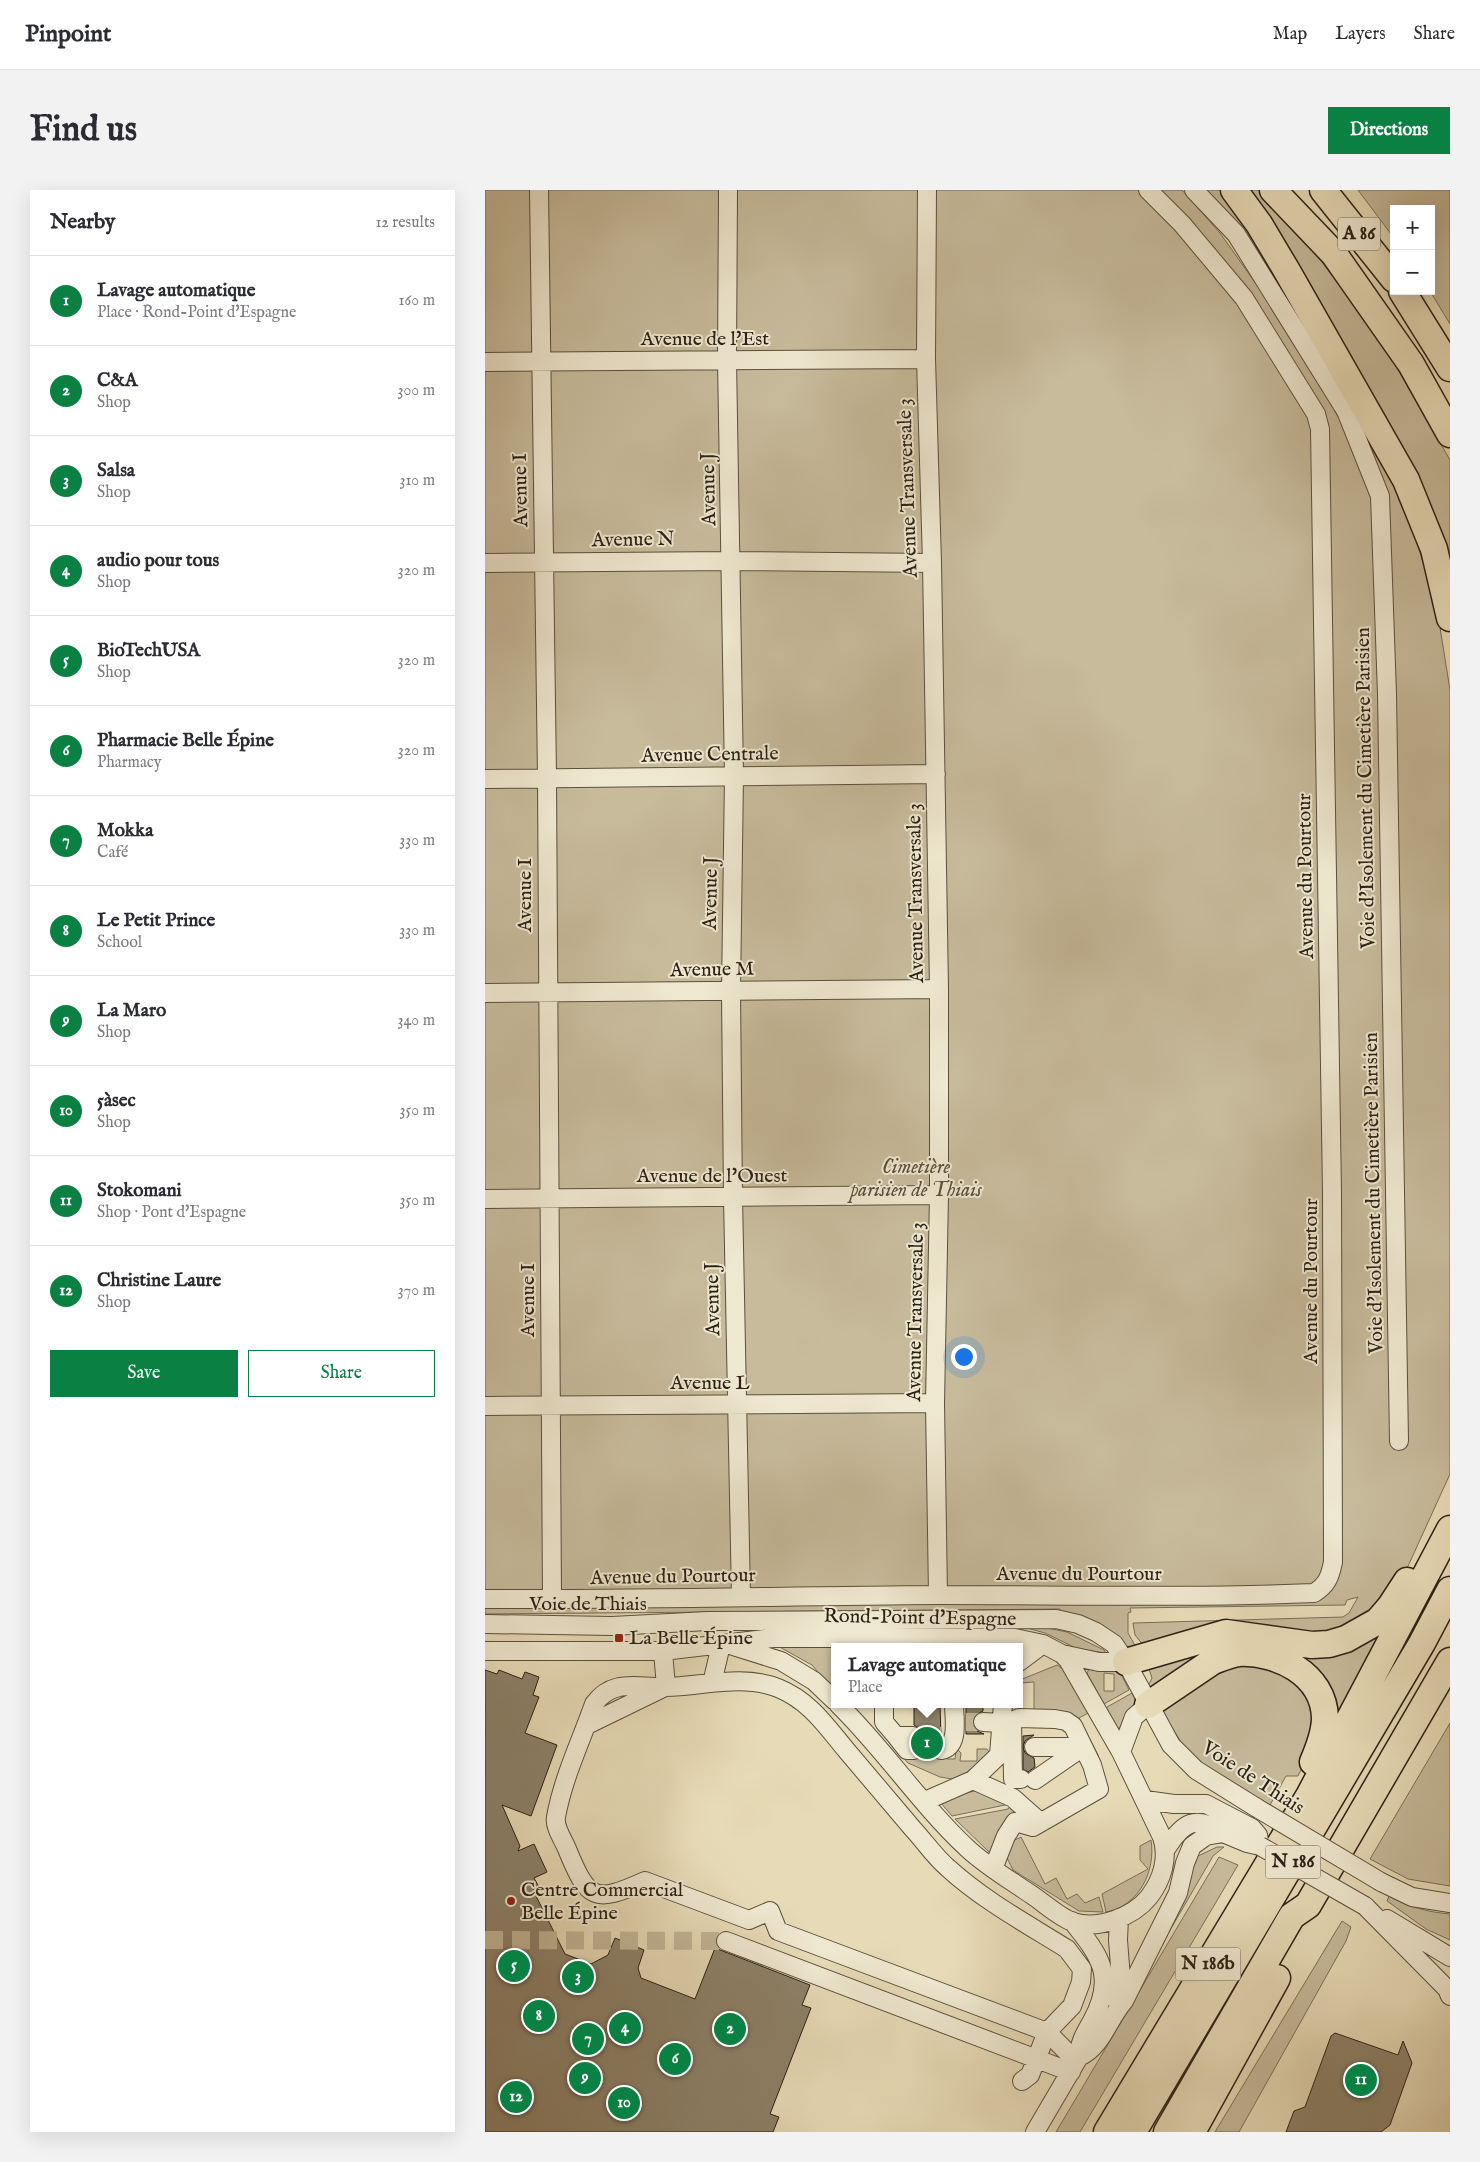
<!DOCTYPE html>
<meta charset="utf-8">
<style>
body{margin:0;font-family:"IM FELL English",serif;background:#f2f2f3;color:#2b2b33}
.controls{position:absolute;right:15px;top:15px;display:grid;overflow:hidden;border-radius:0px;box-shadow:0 5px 20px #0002}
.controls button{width:45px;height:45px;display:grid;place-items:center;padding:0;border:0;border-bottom:1px solid #e1e1e2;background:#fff;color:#2b2b33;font:25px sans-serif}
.you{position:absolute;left:478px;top:1166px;width:18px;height:18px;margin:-12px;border:4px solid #fff;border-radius:50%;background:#1a73e8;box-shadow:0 0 0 8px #1a73e833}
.badge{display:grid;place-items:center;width:32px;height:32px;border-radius:50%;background:#0b8043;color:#fff;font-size:16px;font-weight:700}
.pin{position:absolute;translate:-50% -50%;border:2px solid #fff;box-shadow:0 1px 5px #0006}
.popup{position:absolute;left:346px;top:1453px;width:192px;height:65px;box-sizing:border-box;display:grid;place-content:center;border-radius:0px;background:#fff;filter:drop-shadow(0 1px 4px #0005);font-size:16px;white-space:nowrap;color:#7c7c81}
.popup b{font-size:19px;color:#2b2b33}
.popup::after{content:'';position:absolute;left:50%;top:100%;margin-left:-10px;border:10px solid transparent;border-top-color:#fff}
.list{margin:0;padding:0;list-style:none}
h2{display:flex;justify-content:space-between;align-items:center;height:65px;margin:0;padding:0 20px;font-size:21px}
h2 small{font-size:16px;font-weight:400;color:#7c7c81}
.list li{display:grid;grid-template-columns:32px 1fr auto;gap:15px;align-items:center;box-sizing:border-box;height:90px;padding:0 20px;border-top:1px solid #e1e1e2}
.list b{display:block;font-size:19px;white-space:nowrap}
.list p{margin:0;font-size:16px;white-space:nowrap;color:#7c7c81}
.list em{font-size:16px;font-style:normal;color:#7c7c81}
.actions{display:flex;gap:10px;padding:15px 20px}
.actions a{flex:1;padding:11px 0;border:1px solid #0b8043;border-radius:0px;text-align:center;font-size:18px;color:#0b8043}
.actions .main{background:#0b8043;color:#fff}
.map{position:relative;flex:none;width:965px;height:1942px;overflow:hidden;border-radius:0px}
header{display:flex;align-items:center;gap:30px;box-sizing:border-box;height:70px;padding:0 25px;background:#fff;border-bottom:1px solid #e1e1e2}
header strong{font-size:24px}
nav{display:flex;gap:28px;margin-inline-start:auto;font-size:18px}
.intro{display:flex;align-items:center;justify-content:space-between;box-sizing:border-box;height:120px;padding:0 30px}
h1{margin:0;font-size:35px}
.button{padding:12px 22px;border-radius:0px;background:#0b8043;color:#fff;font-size:18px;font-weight:700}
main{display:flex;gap:30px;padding:0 30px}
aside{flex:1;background:#fff;border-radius:0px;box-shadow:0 5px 20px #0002}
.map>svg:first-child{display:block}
.green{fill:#c7bb9c;stroke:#7a6e59;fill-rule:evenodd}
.building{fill:#8d826a;stroke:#2c2116}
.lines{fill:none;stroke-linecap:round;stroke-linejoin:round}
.minor-tunnel{stroke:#c2b697;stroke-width:18;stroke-dasharray:18 9;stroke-linecap:butt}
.minor-casing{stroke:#5b503e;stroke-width:20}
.highway-casing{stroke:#2c2116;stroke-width:29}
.minor{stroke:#efe8d0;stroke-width:18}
.highway{stroke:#e7dbb7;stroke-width:26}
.minor-bridge-casing{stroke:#5b503e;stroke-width:20;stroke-linecap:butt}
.minor-bridge{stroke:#efe8d0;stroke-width:18}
.poi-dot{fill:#8f2418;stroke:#efe8d0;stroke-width:2}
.labels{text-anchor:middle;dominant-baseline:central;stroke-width:4;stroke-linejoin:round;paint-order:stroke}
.shield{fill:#efe8d0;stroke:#665d4e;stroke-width:1}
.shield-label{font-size:19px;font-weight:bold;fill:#2c2116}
.street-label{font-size:20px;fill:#2c2116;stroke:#efe8d0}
.park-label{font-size:20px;font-style:italic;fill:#5a4f3e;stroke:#efe8d0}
.poi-label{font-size:20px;fill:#2c2116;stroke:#efe8d0;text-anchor:start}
</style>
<header>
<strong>Pinpoint</strong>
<nav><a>Map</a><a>Layers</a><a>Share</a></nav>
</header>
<div class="intro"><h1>Find us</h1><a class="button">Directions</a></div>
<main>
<aside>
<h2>Nearby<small>12 results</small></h2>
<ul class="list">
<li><span class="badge">1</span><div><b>Lavage automatique</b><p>Place · Rond-Point d'Espagne</p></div><em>160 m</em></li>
<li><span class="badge">2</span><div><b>C&amp;A</b><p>Shop</p></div><em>300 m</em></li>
<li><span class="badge">3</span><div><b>Salsa</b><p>Shop</p></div><em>310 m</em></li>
<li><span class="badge">4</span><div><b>audio pour tous</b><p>Shop</p></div><em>320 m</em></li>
<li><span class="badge">5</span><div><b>BioTechUSA</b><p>Shop</p></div><em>320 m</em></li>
<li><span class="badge">6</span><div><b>Pharmacie Belle Épine</b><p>Pharmacy</p></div><em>320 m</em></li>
<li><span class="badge">7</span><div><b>Mokka</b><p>Café</p></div><em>330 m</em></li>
<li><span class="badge">8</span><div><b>Le Petit Prince</b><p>School</p></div><em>330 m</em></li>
<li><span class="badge">9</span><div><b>La Maro</b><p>Shop</p></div><em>340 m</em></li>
<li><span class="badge">10</span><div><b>5àsec</b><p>Shop</p></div><em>350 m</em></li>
<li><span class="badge">11</span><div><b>Stokomani</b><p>Shop · Pont d'Espagne</p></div><em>350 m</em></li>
<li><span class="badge">12</span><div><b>Christine Laure</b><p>Shop</p></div><em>370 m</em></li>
</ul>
<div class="actions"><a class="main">Save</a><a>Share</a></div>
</aside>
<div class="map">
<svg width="965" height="1942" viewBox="0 0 965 1942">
<rect width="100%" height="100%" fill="#e7dbb7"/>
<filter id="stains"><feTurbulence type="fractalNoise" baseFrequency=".004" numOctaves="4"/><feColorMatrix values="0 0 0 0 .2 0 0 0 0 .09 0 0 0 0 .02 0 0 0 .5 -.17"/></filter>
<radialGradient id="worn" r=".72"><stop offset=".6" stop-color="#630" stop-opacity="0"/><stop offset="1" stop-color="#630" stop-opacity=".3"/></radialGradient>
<!-- green -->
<path class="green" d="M0,0H697L735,43L774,98L844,210L853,227L868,226L715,0H735L773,51L914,293L952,419L965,500V1284L919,1385L891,1423L856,1444L659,1456L650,1445L648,1433L858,1427L864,1423L873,1407L862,1410L860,1415L645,1418L646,1422L643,1423V1443L652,1459L645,1460C628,1438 603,1428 576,1421L575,1419L0,1424Z
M755,0H774L812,39L897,152L965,270V381L879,194L844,128L792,47Z
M873,0H965V134L945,101L946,19H909V48Z
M538,1437L562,1438L582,1442L619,1460L621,1463L593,1459L560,1443Z
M894,1445L854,1521H848L821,1471L825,1463Z
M739,1454L667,1501L663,1496L667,1488L664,1479Z
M291,1455L350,1457L349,1501L327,1475Z
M759,1473H778L812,1488L829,1517L825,1562L813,1586H801L785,1615L723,1581L696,1552L675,1518L734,1480Z
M572,1475C587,1483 596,1509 603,1523L594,1528L613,1565L611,1570L592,1532L549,1524V1492L536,1493L535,1490Z
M604,1479L634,1480L644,1500L619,1514L602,1483ZM619,1483L629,1484V1501H619Z
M647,1503L651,1512L642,1523L633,1541L621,1520L622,1517Z
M965,1533V1696L923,1689L885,1669Z
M409,1557C425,1564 447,1571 462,1560V1569H470L471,1560H473L476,1563L475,1571H492V1559H502L505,1564L481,1583L467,1589L455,1587L423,1573Z
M493,1600L524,1612L520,1615L467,1626L456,1613L470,1606Z
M528,1613L529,1620L527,1626L505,1663L470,1629L523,1619Z
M536,1647L560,1694L571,1688L582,1709L592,1704L600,1713L614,1707L618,1722L594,1721L528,1680L522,1668L524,1653Z
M666,1650C671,1681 654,1716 621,1722L617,1704L663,1679L655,1670V1656Z
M732,1657H739L728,1666L677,1754L713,1666Z
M734,1667L753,1675L595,1942H571Z
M904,1706C924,1717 942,1722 965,1724V1750L941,1739L902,1711Z
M857,1731L866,1737L861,1751L754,1942H730Z"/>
<!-- building -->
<path class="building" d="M0,1480L12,1484L14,1480L37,1489L40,1482L54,1487L48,1505L54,1507L40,1543L72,1555L46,1626L17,1615L35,1656L33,1661L49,1654L62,1682L49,1688L54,1697L48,1700L80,1764L106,1774L123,1765L130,1748L159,1760L153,1778L156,1788L210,1809L230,1758L325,1795L317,1815L326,1818L285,1924L294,1927L288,1942H0Z
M429,1514H455L456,1548L448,1554L446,1559L447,1565H438L440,1560L436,1552L439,1546L437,1540L429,1535Z
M481,1514H498V1521L489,1526L487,1532L492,1541L499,1544H481Z
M549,1545L540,1551L538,1557L540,1563L549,1568L550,1577L543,1582L538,1579V1546Z
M850,1843L913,1865L918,1851L927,1873L905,1935L896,1942H801L809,1921L820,1917L846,1846Z"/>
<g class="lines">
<!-- minor-tunnel -->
<path class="minor-tunnel" d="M481,1532H498
M428,1546H456
M429,1560H456
M0,1750L241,1751"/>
<!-- minor casing -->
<g class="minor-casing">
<path id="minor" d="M54,0L62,588L67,1410
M243,0L242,170L249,586L246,801L248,1007L256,1407
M442,0L441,169L447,373L454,799V1005L450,1213L453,1405
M709,0L751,44L861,221L895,306L902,504L914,1251
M0,172L441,169
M0,373L246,371L447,373
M0,589L451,584
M0,803L454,799
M0,1009L454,1005
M0,1216L450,1213
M0,1409C151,1410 303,1406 454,1405C579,1405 704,1408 829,1403C842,1395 845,1387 848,1372L847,1003L835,239L831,224L759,108L697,34L663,0
M0,1434L127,1436L223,1431L571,1429L593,1434L611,1442L629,1454L641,1472L686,1555L711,1580L772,1618
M248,1456L296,1471L329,1491L350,1511
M0,1461H178L288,1448H530L558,1454L577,1464L583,1470L636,1562L677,1647C684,1668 677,1690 664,1707C648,1727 613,1740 588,1732C574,1727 559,1713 547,1705C525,1690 501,1676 482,1658C435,1614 399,1559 353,1514
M178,1461L181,1497
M577,1464L614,1472H641
M534,1472L558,1454
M227,1493L236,1455
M399,1514V1532L411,1546H428
M498,1532L517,1533
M102,1535L178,1498
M411,1546L422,1560H429
M549,1557H598
M456,1560C475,1557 469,1528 469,1514
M636,1562L649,1527L663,1515
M488,1590L514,1565L518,1514
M550,1590L598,1557
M440,1611L488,1590L528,1608L555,1632
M681,1659C698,1632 711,1624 738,1643
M508,1679L521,1646L530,1632L548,1637L614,1599L607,1575L588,1536L581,1531L570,1529L534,1528L527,1531L528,1589H536
M896,1692L927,1707L965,1713
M880,1716L962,1799L965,1806
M902,1729L965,1767
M241,1751L586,1882
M632,1811L636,1789L633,1750L634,1728
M594,1867C617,1857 623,1829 639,1811L693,1703L700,1673L707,1656L721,1646L738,1643L762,1653L775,1656L773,1645L767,1638L721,1614H689L660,1610
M537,1891L545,1885L562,1842L587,1816L596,1792L597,1779L582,1759C542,1734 498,1710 463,1678C450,1667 440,1652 428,1639C406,1613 384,1587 362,1561C341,1536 325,1511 293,1498C258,1484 218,1496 181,1497C152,1498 128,1488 109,1514C96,1551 78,1588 71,1627C69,1637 78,1649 82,1659C103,1710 109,1714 160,1691L264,1730L285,1721L293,1741L562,1842L591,1871
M550,1942L594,1867C594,1853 600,1843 607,1831C631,1787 616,1767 587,1731"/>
</g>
<!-- highway casing -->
<g class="highway-casing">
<path id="highway" d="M749,0L774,34L802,81L921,290L949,359L965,428
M788,0L849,64L926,174L965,244
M838,0L909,89
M917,101L965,178
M641,1472L741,1443L827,1455L844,1454L861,1449L893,1431L905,1417L922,1391
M663,1515L728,1471C736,1468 745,1464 754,1463C792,1461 839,1484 840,1528C840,1543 834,1558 828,1572
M622,1942L824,1606L965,1339
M648,1942L937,1453L965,1400
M682,1942L804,1731L807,1726L823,1715L965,1471
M707,1942L792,1788"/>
</g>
<!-- minor -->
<use href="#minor" class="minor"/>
<!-- highway -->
<use href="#highway" class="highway"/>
<!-- minor-bridge casing -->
<g class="minor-bridge-casing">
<path id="minor-bridge" d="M772,1618L896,1692
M775,1656L880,1716"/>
</g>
<!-- minor-bridge -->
<use href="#minor-bridge" class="minor-bridge"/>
</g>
<!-- markers -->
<g class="poi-dot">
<rect x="129" y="1443" width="10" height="10" rx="2.5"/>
<circle cx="26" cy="1711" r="5"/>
</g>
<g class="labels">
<!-- shield labels -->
<g class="shield">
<rect x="853" y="27.5" width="42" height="33" rx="4"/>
<rect x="780.5" y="1655.5" width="55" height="33" rx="4"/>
<rect x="690.5" y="1757.5" width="65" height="33" rx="4"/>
</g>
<g class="shield-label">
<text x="874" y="44">A 86</text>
<text x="808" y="1672">N 186</text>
<text x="723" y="1774">N 186b</text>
</g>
<!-- street labels -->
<g class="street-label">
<text x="220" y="149">Avenue de l'Est</text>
<text transform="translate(423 298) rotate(-92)">Avenue Transversale 3</text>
<text transform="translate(224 299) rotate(-91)">Avenue J</text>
<text transform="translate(36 300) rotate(-91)">Avenue I</text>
<text transform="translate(148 350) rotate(-1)">Avenue N</text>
<text transform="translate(225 565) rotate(-1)">Avenue Centrale</text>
<text transform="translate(881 598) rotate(-91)">Voie d'Isolement du Cimetière Parisien</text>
<text transform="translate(821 686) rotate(-91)">Avenue du Pourtour</text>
<text transform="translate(226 703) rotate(-89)">Avenue J</text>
<text transform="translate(431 703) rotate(-91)">Avenue Transversale 3</text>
<text transform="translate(40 705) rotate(-90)">Avenue I</text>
<text transform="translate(227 780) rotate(-1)">Avenue M</text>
<text x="227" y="986">Avenue de l'Ouest</text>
<text transform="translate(889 1003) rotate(-91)">Voie d'Isolement du Cimetière Parisien</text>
<text transform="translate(826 1091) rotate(-90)">Avenue du Pourtour</text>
<text transform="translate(228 1109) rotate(-91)">Avenue J</text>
<text transform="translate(43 1110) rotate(-90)">Avenue I</text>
<text transform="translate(431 1122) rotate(-89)">Avenue Transversale 3</text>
<text x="225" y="1193">Avenue L</text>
<text x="594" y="1384">Avenue du Pourtour</text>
<text transform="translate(188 1387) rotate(-1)">Avenue du Pourtour</text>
<text x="103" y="1414">Voie de Thiais</text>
<text transform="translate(435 1428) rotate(1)">Rond-Point d'Espagne</text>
<text transform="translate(768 1588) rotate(33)">Voie de Thiais</text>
</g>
<!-- park labels -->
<g class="park-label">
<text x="431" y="977">Cimetière<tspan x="431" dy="23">parisien de Thiais</tspan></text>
</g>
<!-- poi labels -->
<g class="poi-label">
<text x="144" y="1448">La Belle Épine</text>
<text x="36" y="1700">Centre Commercial<tspan x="36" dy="23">Belle Épine</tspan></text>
</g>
</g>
<rect width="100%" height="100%" filter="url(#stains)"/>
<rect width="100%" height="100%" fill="url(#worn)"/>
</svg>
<div class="controls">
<button>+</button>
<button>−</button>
</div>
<div class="you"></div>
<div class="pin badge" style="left:442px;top:1553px">1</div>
<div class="popup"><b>Lavage automatique</b>Place</div>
<div class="pin badge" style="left:245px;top:1839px">2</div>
<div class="pin badge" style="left:93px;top:1787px">3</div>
<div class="pin badge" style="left:140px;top:1838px">4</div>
<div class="pin badge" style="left:29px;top:1776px">5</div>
<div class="pin badge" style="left:190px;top:1869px">6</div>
<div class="pin badge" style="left:103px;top:1849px">7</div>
<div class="pin badge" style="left:54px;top:1826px">8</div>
<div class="pin badge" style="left:100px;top:1888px">9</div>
<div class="pin badge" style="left:139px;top:1913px">10</div>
<div class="pin badge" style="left:876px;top:1890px">11</div>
<div class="pin badge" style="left:31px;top:1907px">12</div>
</div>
</main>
